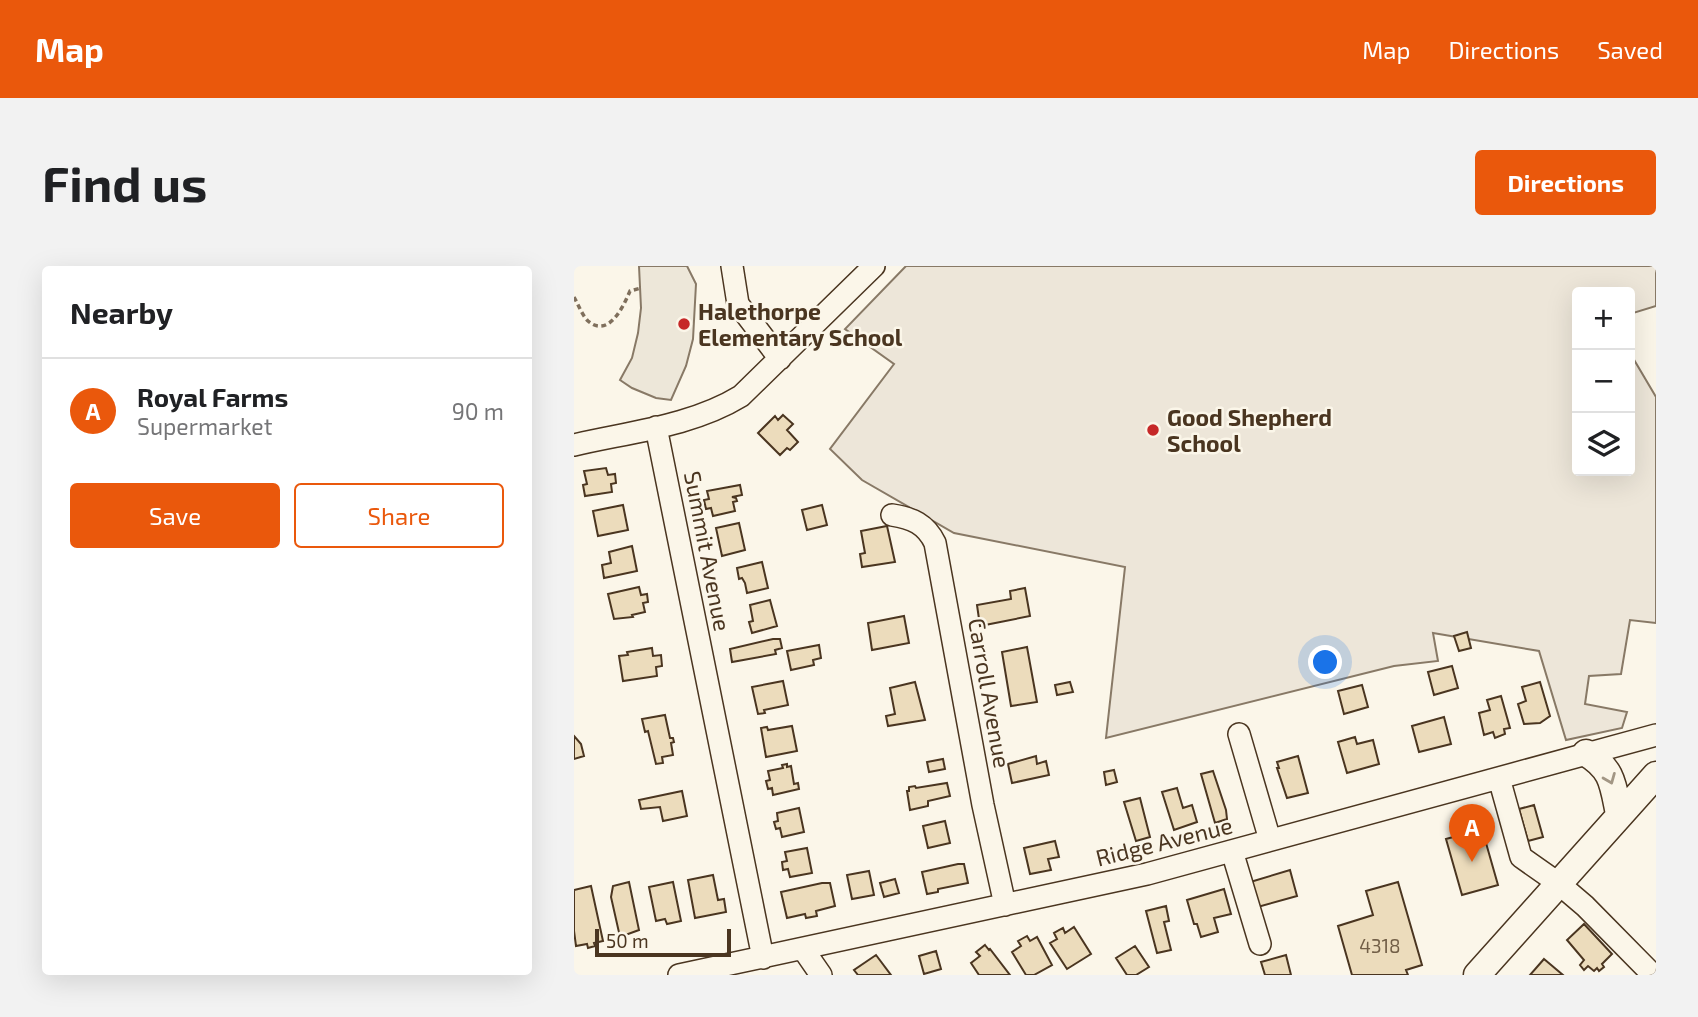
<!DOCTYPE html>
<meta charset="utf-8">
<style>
body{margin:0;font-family:"Exo 2",sans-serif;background:#f2f2f2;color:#202124}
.controls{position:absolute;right:21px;top:21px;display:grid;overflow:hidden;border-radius:7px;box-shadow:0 7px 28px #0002}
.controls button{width:63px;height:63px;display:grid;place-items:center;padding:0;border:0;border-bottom:2px solid #e0e0e0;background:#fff;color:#202124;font:35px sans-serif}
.scale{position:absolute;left:21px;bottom:18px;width:136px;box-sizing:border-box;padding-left:7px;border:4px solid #4a3520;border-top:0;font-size:19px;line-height:24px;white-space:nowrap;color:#4a3520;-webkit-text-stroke:5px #fbf6e9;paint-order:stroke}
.you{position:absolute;left:752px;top:397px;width:24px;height:24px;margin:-18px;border:5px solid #fff;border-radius:50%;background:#1a73e8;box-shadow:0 0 0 10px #1a73e833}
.badge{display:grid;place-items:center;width:46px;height:46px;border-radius:50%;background:#ea580c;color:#fff;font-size:23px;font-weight:700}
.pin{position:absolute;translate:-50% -58px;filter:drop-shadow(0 2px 4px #0008)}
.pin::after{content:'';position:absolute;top:37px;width:24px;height:21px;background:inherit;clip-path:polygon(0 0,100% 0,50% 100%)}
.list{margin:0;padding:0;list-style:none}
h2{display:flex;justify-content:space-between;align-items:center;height:91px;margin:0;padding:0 28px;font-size:30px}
h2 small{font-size:23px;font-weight:400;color:#757577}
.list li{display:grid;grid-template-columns:46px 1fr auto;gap:21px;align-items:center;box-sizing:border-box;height:105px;padding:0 28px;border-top:2px solid #e0e0e0}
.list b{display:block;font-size:26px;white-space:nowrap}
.list p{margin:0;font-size:23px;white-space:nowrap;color:#757577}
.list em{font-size:23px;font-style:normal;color:#757577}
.actions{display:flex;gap:14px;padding:21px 28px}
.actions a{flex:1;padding:16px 0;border:2px solid #ea580c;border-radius:7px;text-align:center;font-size:24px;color:#ea580c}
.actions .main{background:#ea580c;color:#fff}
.icon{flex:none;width:38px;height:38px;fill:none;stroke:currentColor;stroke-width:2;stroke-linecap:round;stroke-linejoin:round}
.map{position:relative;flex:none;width:1082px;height:709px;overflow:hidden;border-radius:7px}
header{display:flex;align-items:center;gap:42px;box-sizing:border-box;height:98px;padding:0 35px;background:#ea580c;color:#fff}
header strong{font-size:33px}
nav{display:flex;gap:38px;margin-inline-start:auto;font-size:24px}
.intro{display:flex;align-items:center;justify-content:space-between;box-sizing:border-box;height:168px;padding:0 42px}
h1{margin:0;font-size:49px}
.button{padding:18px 32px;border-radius:7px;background:#ea580c;color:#fff;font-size:24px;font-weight:700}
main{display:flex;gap:42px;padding:0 42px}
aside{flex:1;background:#fff;border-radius:7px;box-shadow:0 7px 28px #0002}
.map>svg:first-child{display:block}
.green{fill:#ede6d9;stroke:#887966;stroke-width:2}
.parking{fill:#ede7d9;stroke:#887966;stroke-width:2}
.building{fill:#ecdcbc;stroke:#4a3520;stroke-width:2}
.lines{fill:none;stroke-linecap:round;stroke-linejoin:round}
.minor-casing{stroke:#4a3520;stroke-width:24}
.major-casing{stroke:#4a3520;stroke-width:29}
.path{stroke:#7f6f5c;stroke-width:3.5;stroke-dasharray:5 3.5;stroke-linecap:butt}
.minor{stroke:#fbf6e9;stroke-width:21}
.major{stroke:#fbf6e9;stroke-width:26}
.oneway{stroke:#a29684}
.poi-dot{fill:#c62828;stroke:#fbf6e9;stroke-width:2.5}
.labels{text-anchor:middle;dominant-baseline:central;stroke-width:5;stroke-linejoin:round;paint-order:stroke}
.number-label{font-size:19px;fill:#725f47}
.poi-label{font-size:23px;font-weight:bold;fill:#4a3520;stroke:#fbf6e9;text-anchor:start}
.street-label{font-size:23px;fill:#4a3520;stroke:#fbf6e9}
</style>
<header>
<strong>Map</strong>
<nav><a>Map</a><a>Directions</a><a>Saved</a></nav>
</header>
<div class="intro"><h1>Find us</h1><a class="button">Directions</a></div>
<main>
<aside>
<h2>Nearby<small></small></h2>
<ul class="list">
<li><span class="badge">A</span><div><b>Royal Farms</b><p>Supermarket</p></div><em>90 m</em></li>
</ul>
<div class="actions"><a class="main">Save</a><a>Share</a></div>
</aside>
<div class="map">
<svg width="1082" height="709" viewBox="0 0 1082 709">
<rect width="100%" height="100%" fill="#fbf6e9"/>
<!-- green -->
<path class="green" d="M332,0H1082V40L1056,48V26H1003V205H1056V87L1082,131V357L1056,354L1047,408L1015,410L1011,438L1053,446L1048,462L992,474L965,385L859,367L864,395L820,400L532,472L551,301L380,267L288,214L256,183L320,98L271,63Z"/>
<!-- parking -->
<path class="parking" d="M65,0H113L122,18L119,73L112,100L97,134L82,132L58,122L46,114L58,92L64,67L67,42Z"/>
<!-- building -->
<path class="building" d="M209,149L219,158L213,164L224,176L216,184L213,182L206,189L184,167L201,150L204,154Z
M32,202L34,209L41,208L42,217L37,218L38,226L11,230L9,219L13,218L10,205Z
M166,219L168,229L158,231L162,232L163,235L159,236L161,245L139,250L137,242L132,243L130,234L135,233L133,225Z
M49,239L54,264L24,270L19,245Z
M248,239L253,259L233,264L228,244Z
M165,257L171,284L148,290L142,262Z
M313,260L321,296L288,301L286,288L291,287L287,265Z
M58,280L63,305L30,312L28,299L37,297L35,286Z
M188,296L194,322L173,327L171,317L168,312L165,313L163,302Z
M65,321L67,329L73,328L74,336L69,337L71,346L58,349L59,351L40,353L34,328Z
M451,322L456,350L406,360L403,339L437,333L436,325Z
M196,334L203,360L178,367L175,356L179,355L176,339Z
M330,350L335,377L298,384L294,357Z
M893,366L897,382L885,385L880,370Z
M199,373H206L208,382L201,384L202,388L158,396L156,383Z
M245,379L247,392L239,394L240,399L217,404L213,385Z
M453,381L463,436L437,440L428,386Z
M78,382L79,390L87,389L88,400L82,401L83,410L49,415L45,390L54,389L53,386Z
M878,400L884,422L860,429L854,406Z
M209,415L214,439L190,444L191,447L184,448L178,421Z
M341,416L351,454L314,460L312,450L321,448L316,422Z
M496,416L499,426L483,429L481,419Z
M966,416L976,450L966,457L950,458L944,438L952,435L948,421Z
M788,419L794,441L770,448L764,425Z
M927,430L936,462L930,463L931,468L921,472L919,466L910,469L905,447L916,444L913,434Z
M91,449L96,472H99L100,476L97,477L99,489L88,491L89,497L82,498L74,465L71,466L68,453Z
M870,451L877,478L845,486L838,460Z
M218,460L223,485L192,491L187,462L193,461L194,464Z
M0,470L7,478L10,490L0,493Z
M781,471L783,478L799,474L805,498L773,507L764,476Z
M462,490L463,498L472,495L475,509L438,517L434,498Z
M724,490L734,527L713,532L703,502H705L703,496Z
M369,493L371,503L355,506L353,496Z
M213,498V501L217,500L220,518L224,517L225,523L199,529L198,522L194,523L192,515L196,514L194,505L209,502L208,499Z
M540,504L543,516L532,519L530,506Z
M639,505L652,544L653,553L641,557L627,508Z
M373,517L376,530L354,535V540L336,544L333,525H335V521L341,520L342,522Z
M603,522L609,542L618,539L623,556L600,564L588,526Z
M108,525L113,550L89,555L86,541L67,543L65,534Z
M566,532L576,571L562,575L550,536Z
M960,539L969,571L954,575L945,543Z
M225,542L230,566L208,571L206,562L202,563L200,556L204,555L203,547Z
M371,555L376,577L354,582L349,560Z
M908,563L924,619L888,629L872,573Z
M481,575L485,591L474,593L477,604L456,608L450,582Z
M233,582L238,607L216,611L214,603L209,604L208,596L213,595L211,586Z
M384,598H390L394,617L364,623V626L353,628L348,606Z
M716,604L723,630L680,642L673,617Z
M295,605L300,629L278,633L273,609Z
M139,609L144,634L150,633L152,646L121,652L114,614Z
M321,613L325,627L310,631L306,617Z
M55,616L65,664L46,671L37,631L39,620Z
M99,616L107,655L93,658L91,653L82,655L75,621Z
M824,616L848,699L832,704L834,709H778L764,660L799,649L792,625Z
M248,617H256L261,640L242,645L243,650L232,652L231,648L213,652L207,626Z
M17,620L29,675L20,677L21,680L14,682L13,678L2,680L0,665V624Z
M650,623L657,648L640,652L644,666L627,671L623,658H620L613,634Z
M592,640L595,655L590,656L597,684L583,687L572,645Z
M1010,658L1038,688L1028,698L1030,701L1025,705L1023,702L1020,705L1014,700L1010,704L1006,699L1010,694L993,674Z
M500,661L517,688L493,703L476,677L483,673L480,667L489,662L491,667Z
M453,670L456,675L463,671L478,699L460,709H452L438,686L447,680L444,675Z
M411,679L415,684L416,683L436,709H405L397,697L406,690L402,686Z
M561,680L575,701L562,709H553L542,692Z
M362,685L367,703L350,708L345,690Z
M302,689L317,709H284L280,704Z
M712,689L717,709H691L687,696Z
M970,693L989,709H956Z"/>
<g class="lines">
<!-- minor casing -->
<g class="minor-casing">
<path id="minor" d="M158,0L164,38L206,93
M82,161L189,692
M0,179C56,166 118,160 167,130L300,0
M318,249C338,252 352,258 361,277L409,539L431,639
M665,468L696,574
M925,512L947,591L984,617L1011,640L1079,709
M658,585L686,678
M229,683L247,709
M105,709L573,608L1082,469"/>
</g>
<!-- major casing -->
<g class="major-casing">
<path id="major" d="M1012,487C1039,503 1039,519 1045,548
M903,709L1082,509"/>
</g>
<!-- path -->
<path class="path" d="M0,31C4,38 8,49 14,55C35,73 50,39 56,25L67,22"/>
<!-- minor -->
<use href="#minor" class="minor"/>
<!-- major -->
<use href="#major" class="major"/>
</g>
<!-- one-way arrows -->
<defs><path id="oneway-chevron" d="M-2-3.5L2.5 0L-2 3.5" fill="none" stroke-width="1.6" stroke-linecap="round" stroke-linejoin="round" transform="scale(1.75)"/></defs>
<use class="oneway" href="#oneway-chevron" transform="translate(1036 513) rotate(68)"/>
<!-- markers -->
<g class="poi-dot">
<circle cx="110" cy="58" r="7"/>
<circle cx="579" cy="164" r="7"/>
</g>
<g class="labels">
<!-- number labels -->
<g class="number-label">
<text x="806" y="679">4318</text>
</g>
<!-- poi labels -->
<g class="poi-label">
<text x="124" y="45">Halethorpe<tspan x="124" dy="26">Elementary School</tspan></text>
<text x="593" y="151">Good Shepherd<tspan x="593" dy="26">School</tspan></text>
</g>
<!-- street labels -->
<g class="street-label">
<text transform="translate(134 285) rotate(79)">Summit Avenue</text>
<text transform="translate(416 427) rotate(80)">Carroll Avenue</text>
<text transform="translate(590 575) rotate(-14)">Ridge Avenue</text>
</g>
</g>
</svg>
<div class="controls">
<button>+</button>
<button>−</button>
<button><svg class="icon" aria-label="layers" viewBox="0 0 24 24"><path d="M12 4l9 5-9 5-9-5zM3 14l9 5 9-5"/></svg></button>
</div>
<div class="scale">50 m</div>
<div class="you"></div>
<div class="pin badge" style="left:898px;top:596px">A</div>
</div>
</main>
